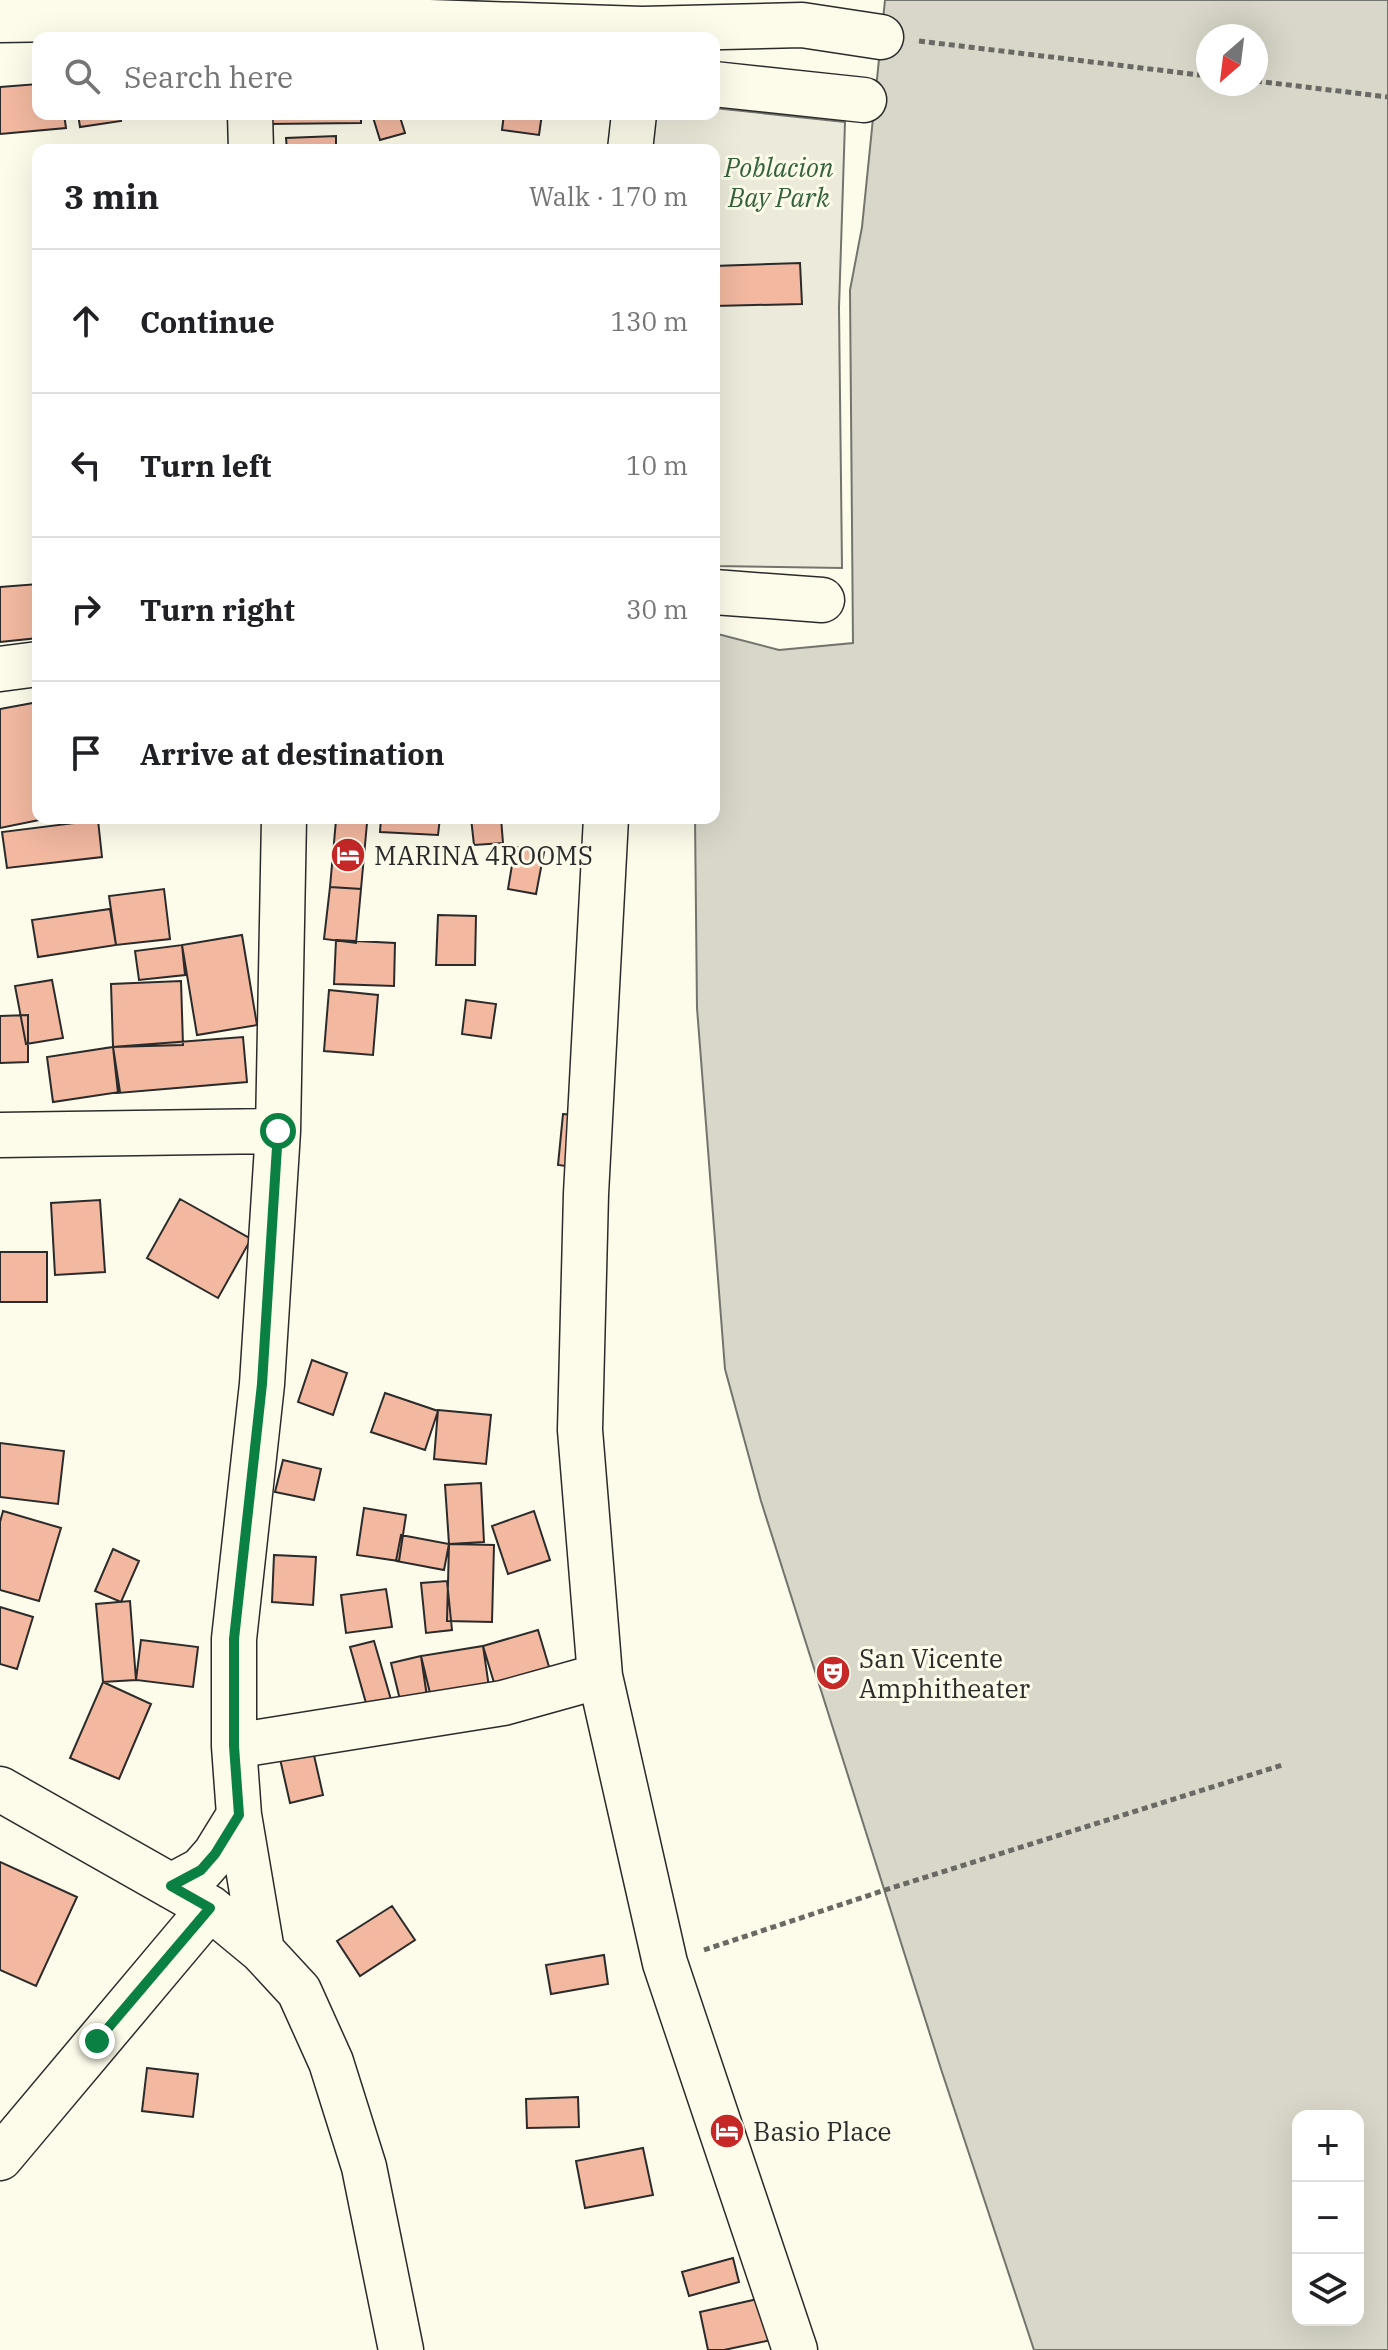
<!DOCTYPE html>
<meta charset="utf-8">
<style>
body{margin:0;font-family:"IBM Plex Serif",serif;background:#f2f2f2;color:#202124}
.controls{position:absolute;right:24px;bottom:24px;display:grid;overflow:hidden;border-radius:16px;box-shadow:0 8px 32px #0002}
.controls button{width:72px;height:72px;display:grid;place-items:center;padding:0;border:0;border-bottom:2px solid #e0e0e0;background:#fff;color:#202124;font:40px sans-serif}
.compass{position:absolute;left:1196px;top:24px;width:72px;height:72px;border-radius:50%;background:#fff;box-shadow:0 8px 32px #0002;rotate:208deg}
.stop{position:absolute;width:24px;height:24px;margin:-18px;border:6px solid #0b8043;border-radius:50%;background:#fff}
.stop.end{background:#0b8043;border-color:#fff;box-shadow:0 2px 8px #0008}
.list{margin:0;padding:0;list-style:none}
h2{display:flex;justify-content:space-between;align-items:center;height:104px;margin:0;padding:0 32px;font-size:34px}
h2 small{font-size:26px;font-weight:400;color:#757577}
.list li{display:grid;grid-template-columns:52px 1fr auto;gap:24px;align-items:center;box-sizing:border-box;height:144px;padding:0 32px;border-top:2px solid #e0e0e0}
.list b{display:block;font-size:30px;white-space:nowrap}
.list em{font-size:26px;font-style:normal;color:#757577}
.icon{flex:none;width:44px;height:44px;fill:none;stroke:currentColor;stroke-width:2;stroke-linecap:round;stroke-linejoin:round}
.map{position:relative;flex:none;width:1388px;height:2350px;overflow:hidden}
.search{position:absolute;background:#fff;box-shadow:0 8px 32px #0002;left:32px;top:32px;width:688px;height:88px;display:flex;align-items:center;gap:20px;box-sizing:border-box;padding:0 28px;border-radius:16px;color:#757577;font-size:30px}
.panel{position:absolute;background:#fff;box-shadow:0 8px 32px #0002;left:32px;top:144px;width:688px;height:680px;border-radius:16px}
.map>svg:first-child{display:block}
.green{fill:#ecebdb;stroke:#74746e;stroke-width:2}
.water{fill:#d8d7c9;stroke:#74746e;stroke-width:2;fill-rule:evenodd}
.building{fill:#f2b8a0;stroke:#2b2b2b;stroke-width:2}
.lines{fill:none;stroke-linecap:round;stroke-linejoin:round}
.minor-casing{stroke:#2b2b2b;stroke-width:47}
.major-casing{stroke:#2b2b2b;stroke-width:47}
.path{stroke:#6a6964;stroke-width:5;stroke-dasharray:6 4;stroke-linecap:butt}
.minor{stroke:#fdfbea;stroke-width:44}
.major{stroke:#fdfbea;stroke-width:44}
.route{stroke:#0b8043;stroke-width:10}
.labels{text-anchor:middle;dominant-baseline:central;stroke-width:6;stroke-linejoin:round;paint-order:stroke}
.park-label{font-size:26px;font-style:italic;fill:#34623c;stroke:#fdfbea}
.poi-label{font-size:26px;fill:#2b2b2b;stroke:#fdfbea;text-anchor:start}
</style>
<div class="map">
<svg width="1388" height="2350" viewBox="0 0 1388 2350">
<rect width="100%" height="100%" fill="#fdfbea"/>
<!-- green -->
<path class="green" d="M714,108L845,122L839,308L842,568L714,566V150H652L655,114H714Z"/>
<!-- water -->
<path class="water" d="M885,0H1388V2350H1034L941,2069L761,1501L725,1369L697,1008L695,818H714V633L779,650L853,643L850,290L862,227ZM1208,36H1256V84H1208ZM1298,2116H1358V2320H1298Z"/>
<!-- building -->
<path class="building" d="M38,84V114H64L66,128L0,134V87Z
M78,114H120L121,121L80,127Z
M268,114H361V123L268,124Z
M372,114H399L405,133L380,140Z
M504,114H542L539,135L502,130Z
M336,136V150H287L286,138Z
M800,263L802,304L714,306V266Z
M38,584V638L0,642V587Z
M38,702V818H49L0,828V709Z
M381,818H440L438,835L380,832Z
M471,818H501L503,843L474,845Z
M98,820L102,857L7,868L2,832Z
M336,820L367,823L361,889L330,887Z
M515,847L544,852L536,894L508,889Z
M330,887L361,889L356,943L324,939Z
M164,889L170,939L116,945L109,896Z
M110,909L116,945L38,957L32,920Z
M438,915L476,916L475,965H436Z
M242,935L257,1025L197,1035L182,945Z
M336,940L395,943L394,986L334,984Z
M182,945L185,975L139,980L135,951Z
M52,980L63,1038L26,1044L15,986Z
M181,981L183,1045L113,1047L111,984Z
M329,990L378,995L373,1055L324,1051Z
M466,1000L496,1004L491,1038L462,1034Z
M28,1015V1062L0,1063V1016Z
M243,1037L247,1082L118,1093L113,1047Z
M113,1047L120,1092L53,1102L47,1057Z
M563,1114L585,1116L581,1168L558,1165Z
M180,1199L251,1239L218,1298L147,1258Z
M100,1200L105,1272L55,1275L51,1203Z
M0,1252H47V1302H0Z
M312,1360L347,1373L333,1415L298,1402Z
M385,1393L438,1411L425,1450L371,1432Z
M438,1410L491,1415L486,1464L434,1459Z
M0,1443L64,1451L58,1504L0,1497Z
M283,1460L321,1469L314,1500L275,1492Z
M481,1483L484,1542L449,1544L445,1485Z
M364,1508L406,1515L399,1561L357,1555Z
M3,1511L61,1528L39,1601L0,1590V1522Z
M534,1511L550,1560L508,1574L492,1526Z
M401,1535L449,1544L444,1570L396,1561Z
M449,1544L494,1545L492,1622L447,1621Z
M113,1549L139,1561L121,1602L95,1591Z
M274,1555L316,1557L313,1605L272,1602Z
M447,1581L452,1630L426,1633L421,1583Z
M386,1589L392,1627L346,1633L341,1595Z
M130,1601L136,1680L103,1682L96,1604Z
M0,1607L33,1617L17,1669L0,1664Z
M538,1630L550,1670L495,1686L483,1646Z
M141,1640L198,1647L193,1687L136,1680Z
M374,1641L392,1703L368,1710L350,1647Z
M483,1646L489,1687L427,1697L421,1656Z
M421,1656L431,1697L401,1704L391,1663Z
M103,1682L151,1704L119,1779L70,1758Z
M311,1742L323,1795L290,1803L278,1750Z
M0,1862L77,1897L36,1986L0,1970Z
M392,1906L415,1940L360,1976L337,1941Z
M604,1955L608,1984L551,1994L546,1965Z
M147,2068L198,2074L193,2117L142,2111Z
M578,2097L579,2127L527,2128L526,2099Z
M643,2148L653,2195L585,2208L576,2161Z
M733,2258L739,2282L689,2296L682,2272Z
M762,2298L771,2340L724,2350H708L700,2312Z"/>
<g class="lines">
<!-- minor casing -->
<g class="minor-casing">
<path id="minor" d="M0,20L247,16L642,29L802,25L881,37
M714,84L864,100
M250,114L251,150
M630,150L634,114
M714,592L822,600
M606,818L586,1194L580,1430L600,1676L665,1963L795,2350
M0,1135L278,1131L284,818
M234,1746L503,1703L600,1676
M0,1789L210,1908L262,1951L299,1991L331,2062L364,2167L401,2350
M171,1886L201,1870L215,1854L239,1815
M262,1951L239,1815L234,1746V1639L262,1384L278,1131
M0,2158L210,1908"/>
</g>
<!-- major casing -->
<g class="major-casing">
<path id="major" d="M0,669L38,664"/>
</g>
<!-- path -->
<path class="path" d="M919,41L1208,76
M1256,81L1388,97
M704,1950L885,1890L1282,1765"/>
<!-- minor -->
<use href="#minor" class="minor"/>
<!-- major -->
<use href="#major" class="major"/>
</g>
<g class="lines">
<!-- route -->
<path class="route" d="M97,2041L210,1908L171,1886L201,1870L215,1854L239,1815L234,1746V1639L262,1384L278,1131"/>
</g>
<!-- icons -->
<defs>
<g id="hotel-disc" transform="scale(1.8)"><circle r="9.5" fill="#c62828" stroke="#fdfbea"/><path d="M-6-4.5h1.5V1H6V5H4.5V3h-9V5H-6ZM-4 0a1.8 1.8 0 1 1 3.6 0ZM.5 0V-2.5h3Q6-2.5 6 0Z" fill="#fff"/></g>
<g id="theatre-disc" transform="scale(1.8)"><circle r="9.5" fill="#c62828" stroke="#fdfbea"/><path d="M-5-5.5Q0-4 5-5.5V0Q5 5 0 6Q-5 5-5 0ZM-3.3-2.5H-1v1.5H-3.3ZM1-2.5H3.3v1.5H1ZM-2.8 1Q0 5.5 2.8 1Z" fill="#fff"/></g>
</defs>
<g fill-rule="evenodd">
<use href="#hotel-disc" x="348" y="855"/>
<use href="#theatre-disc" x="833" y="1673"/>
<use href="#hotel-disc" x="727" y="2131"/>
</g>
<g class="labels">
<!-- park labels -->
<g class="park-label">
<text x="779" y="167">Poblacion<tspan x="779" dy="30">Bay Park</tspan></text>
</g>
<!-- poi labels -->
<g class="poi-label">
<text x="374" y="855">MARINA 4ROOMS</text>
<text x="859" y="1658">San Vicente<tspan x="859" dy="30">Amphitheater</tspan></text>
<text x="753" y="2131">Basio Place</text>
</g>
</g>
</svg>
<div class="controls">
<button>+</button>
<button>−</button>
<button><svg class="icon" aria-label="layers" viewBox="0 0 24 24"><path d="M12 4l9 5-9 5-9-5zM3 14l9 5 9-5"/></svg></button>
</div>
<svg class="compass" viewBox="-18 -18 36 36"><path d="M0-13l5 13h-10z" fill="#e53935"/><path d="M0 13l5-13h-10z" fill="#757577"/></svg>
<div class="stop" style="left:278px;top:1131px"></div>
<div class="stop end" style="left:97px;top:2041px"></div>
<div class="search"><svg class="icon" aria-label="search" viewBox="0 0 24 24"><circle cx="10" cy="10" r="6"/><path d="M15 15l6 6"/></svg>Search here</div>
<section class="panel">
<h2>3 min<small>Walk · 170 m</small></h2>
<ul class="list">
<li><svg class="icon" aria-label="ahead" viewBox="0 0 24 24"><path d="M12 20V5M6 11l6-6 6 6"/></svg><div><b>Continue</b></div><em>130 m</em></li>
<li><svg class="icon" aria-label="left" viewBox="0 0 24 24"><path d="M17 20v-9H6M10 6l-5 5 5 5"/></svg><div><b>Turn left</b></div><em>10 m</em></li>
<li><svg class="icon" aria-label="right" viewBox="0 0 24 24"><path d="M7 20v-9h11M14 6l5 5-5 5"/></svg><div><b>Turn right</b></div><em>30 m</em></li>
<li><svg class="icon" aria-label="arrive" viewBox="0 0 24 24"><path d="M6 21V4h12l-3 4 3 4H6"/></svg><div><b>Arrive at destination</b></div></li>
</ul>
</section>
</div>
